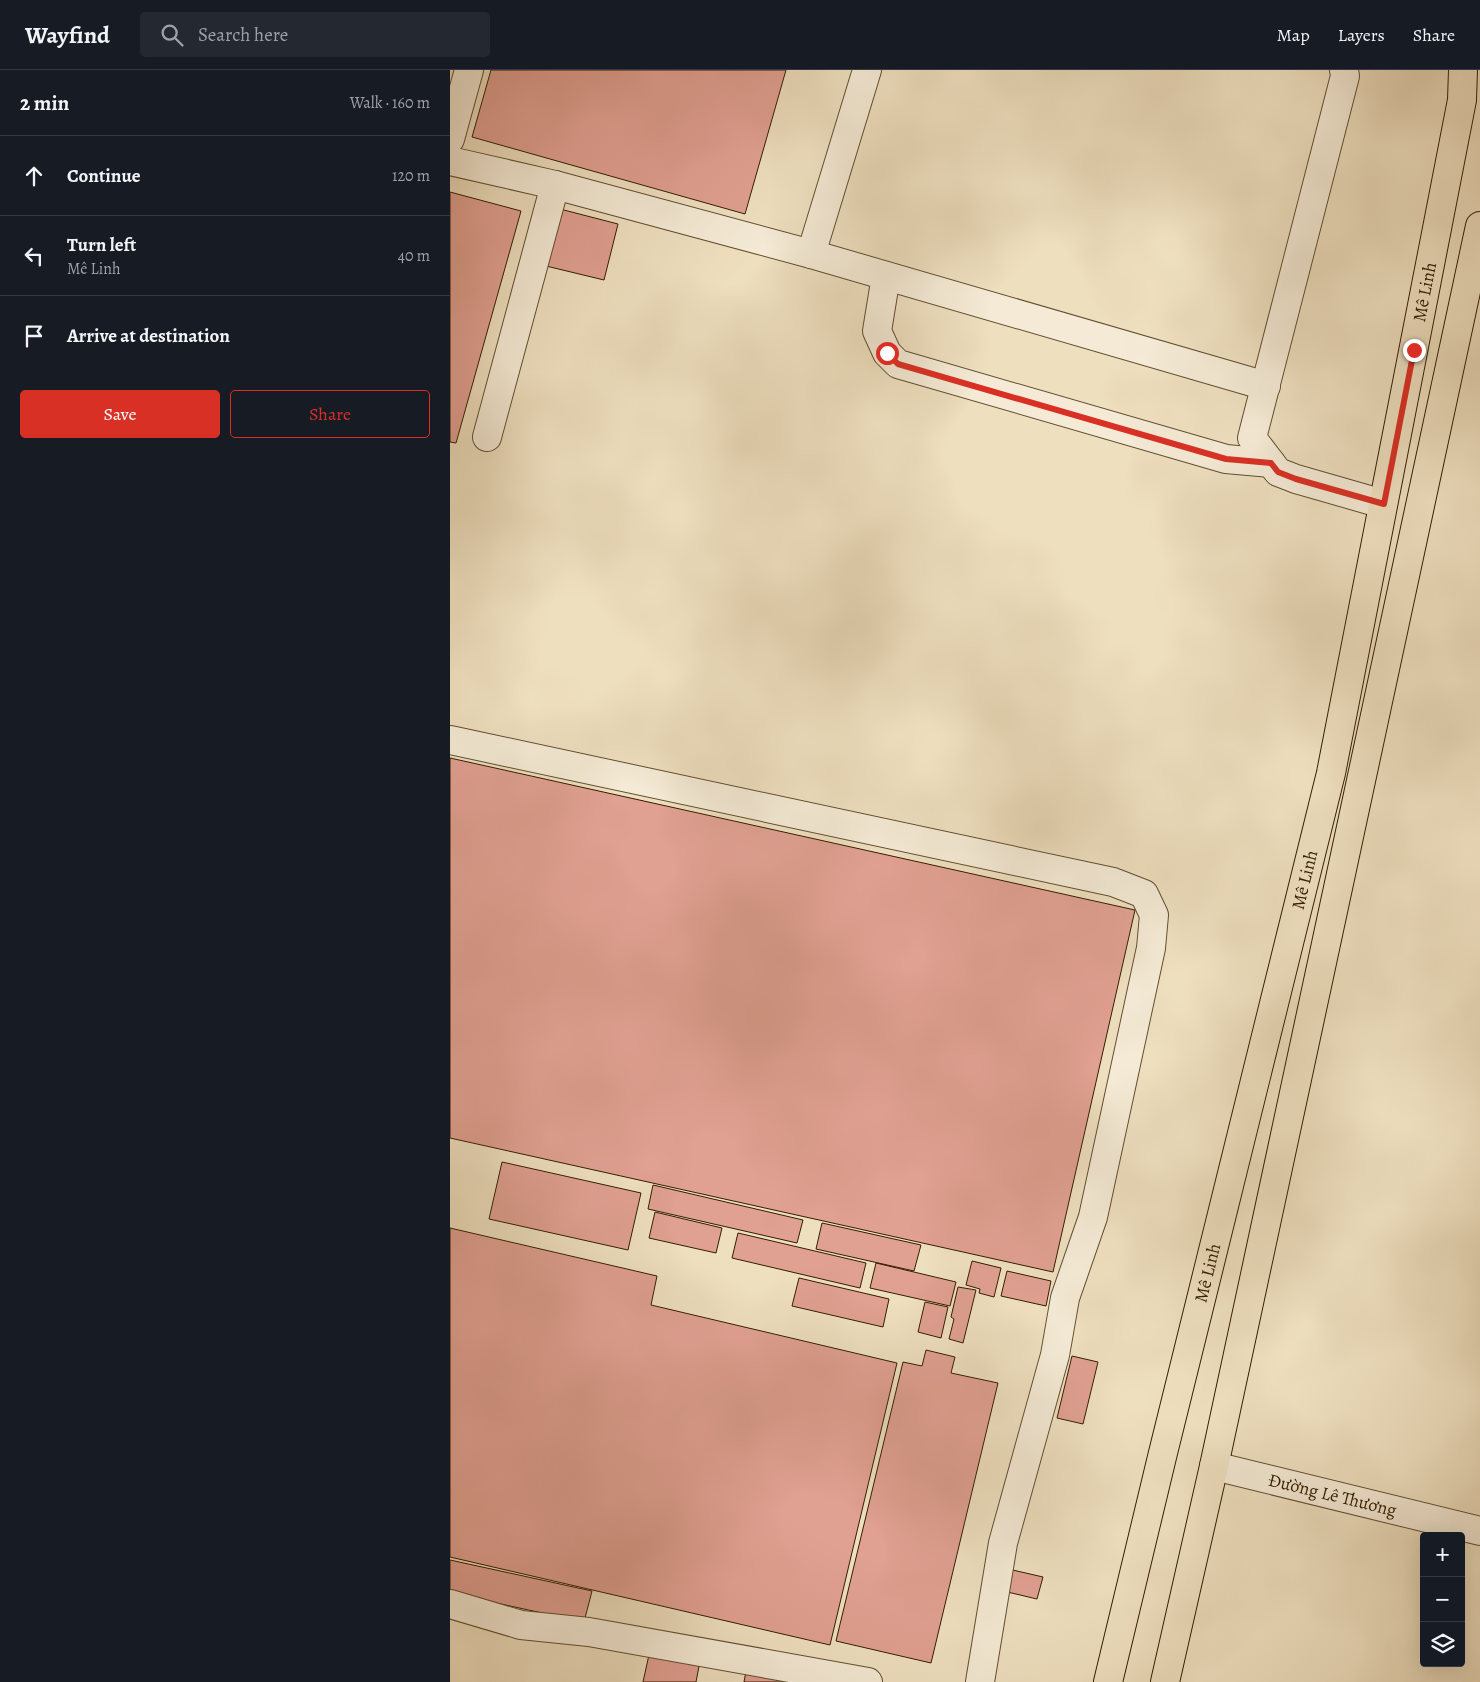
<!DOCTYPE html>
<meta charset="utf-8">
<style>
body{margin:0;font-family:Alegreya,serif;background:#242831;color:#f1f3f6}
.controls{position:absolute;right:15px;bottom:15px;display:grid;overflow:hidden;border-radius:5px;box-shadow:0 5px 20px #0002}
.controls button{width:45px;height:45px;display:grid;place-items:center;padding:0;border:0;border-bottom:1px solid #363941;background:#171b24;color:#f1f3f6;font:25px sans-serif}
.stop{position:absolute;width:15px;height:15px;margin:-11px;border:4px solid #d93025;border-radius:50%;background:#fff}
.stop.end{background:#d93025;border-color:#fff;box-shadow:0 1px 5px #0008}
.list{margin:0;padding:0;list-style:none}
h2{display:flex;justify-content:space-between;align-items:center;height:65px;margin:0;padding:0 20px;font-size:21px}
h2 small{font-size:16px;font-weight:400;color:#9ea1a6}
.list li{display:grid;grid-template-columns:32px 1fr auto;gap:15px;align-items:center;box-sizing:border-box;height:80px;padding:0 20px;border-top:1px solid #363941}
.list b{display:block;font-size:19px;white-space:nowrap}
.list p{margin:0;font-size:16px;white-space:nowrap;color:#9ea1a6}
.list em{font-size:16px;font-style:normal;color:#9ea1a6}
.actions{display:flex;gap:10px;padding:15px 20px}
.actions a{flex:1;padding:11px 0;border:1px solid #d93025;border-radius:5px;text-align:center;font-size:18px;color:#d93025}
.actions .main{background:#d93025;color:#fff}
.icon{flex:none;width:28px;height:28px;fill:none;stroke:currentColor;stroke-width:2;stroke-linecap:round;stroke-linejoin:round}
.map{position:relative;flex:none;width:1030px;height:1612px;overflow:hidden}
header{display:flex;align-items:center;gap:30px;box-sizing:border-box;height:70px;padding:0 25px;background:#171b24;border-bottom:1px solid #363941}
header strong{font-size:24px}
nav{display:flex;gap:28px;margin-inline-start:auto;font-size:18px}
.search{width:350px;height:45px;background:#242831;display:flex;align-items:center;gap:12px;box-sizing:border-box;padding:0 18px;border-radius:5px;color:#9ea1a6;font-size:19px}
main{display:flex}
aside{flex:1;background:#171b24}
.map>svg:first-child{display:block}
.building{fill:#e0a092;stroke:#341d01}
.lines{fill:none;stroke-linecap:round;stroke-linejoin:round}
.minor-casing{stroke:#624e30;stroke-width:30}
.major-casing{stroke:#341d01;stroke-width:30}
.minor{stroke:#f4ead5;stroke-width:28}
.major{stroke:#eedfbf;stroke-width:28}
.route{stroke:#d93025;stroke-width:6}
.labels{text-anchor:middle;dominant-baseline:central;stroke-width:4;stroke-linejoin:round;paint-order:stroke}
.street-label{font-size:18px;fill:#341d01;stroke:#f4ead5}
</style>
<header>
<strong>Wayfind</strong>
<div class="search"><svg class="icon" aria-label="search" viewBox="0 0 24 24"><circle cx="10" cy="10" r="6"/><path d="M15 15l6 6"/></svg>Search here</div>
<nav><a>Map</a><a>Layers</a><a>Share</a></nav>
</header>
<main>
<aside>
<h2>2 min<small>Walk · 160 m</small></h2>
<ul class="list">
<li><svg class="icon" aria-label="ahead" viewBox="0 0 24 24"><path d="M12 20V5M6 11l6-6 6 6"/></svg><div><b>Continue</b></div><em>120 m</em></li>
<li><svg class="icon" aria-label="left" viewBox="0 0 24 24"><path d="M17 20v-9H6M10 6l-5 5 5 5"/></svg><div><b>Turn left</b><p>Mê Linh</p></div><em>40 m</em></li>
<li><svg class="icon" aria-label="arrive" viewBox="0 0 24 24"><path d="M6 21V4h12l-3 4 3 4H6"/></svg><div><b>Arrive at destination</b></div></li>
</ul>
<div class="actions"><a class="main">Save</a><a>Share</a></div>
</aside>
<div class="map">
<svg width="1030" height="1612" viewBox="0 0 1030 1612">
<rect width="100%" height="100%" fill="#eedfbf"/>
<filter id="stains"><feTurbulence type="fractalNoise" baseFrequency=".004" numOctaves="4"/><feColorMatrix values="0 0 0 0 .2 0 0 0 0 .09 0 0 0 0 .02 0 0 0 .5 -.17"/></filter>
<radialGradient id="worn" r=".72"><stop offset=".6" stop-color="#630" stop-opacity="0"/><stop offset="1" stop-color="#630" stop-opacity=".3"/></radialGradient>
<!-- building -->
<path class="building" d="M41,0H336L295,144L22,67Z
M0,122L71,141L6,373L0,372Z
M110,139L168,154L154,210L96,196Z
M0,688L685,840L603,1202L0,1068Z
M52,1092L191,1123L178,1180L39,1149Z
M203,1115L353,1150L347,1173L198,1139Z
M205,1142L272,1158L266,1183L199,1168Z
M372,1153L471,1175L464,1201L366,1179Z
M0,1158L207,1206L201,1235L447,1293L380,1575L0,1487Z
M288,1163L416,1193L410,1218L282,1188Z
M522,1191L551,1198L544,1227L529,1223L530,1219L516,1215Z
M426,1193L506,1212L500,1236L420,1218Z
M557,1201L601,1211L596,1236L551,1226Z
M349,1208L439,1229L433,1257L342,1236Z
M508,1217L526,1220L513,1273L499,1269L504,1249L501,1247Z
M475,1232L498,1237L491,1268L468,1262Z
M476,1280L505,1287L501,1303L548,1313L481,1593L386,1571L453,1292L472,1296Z
M622,1286L648,1292L633,1354L607,1348Z
M0,1490L142,1521L134,1552L0,1523Z
M554,1498L593,1507L587,1529L549,1520Z
M200,1580L250,1591L246,1612H193Z
M297,1596L377,1612H294Z"/>
<g class="lines">
<!-- minor casing -->
<g class="minor-casing">
<g id="minor">
<path d="M894,0L895,6L802,368L828,402L846,409L933,434"/>
<path d="M0,69L19,0"/>
<path d="M0,91L105,115L361,184L816,316"/>
<path d="M361,184L417,0"/>
<path d="M436,206L427,261L437,283L448,294L776,389L821,393"/>
<path d="M37,367L105,115"/>
<path d="M0,670L663,812L694,824L704,845L701,878L643,1147L615,1228L605,1285L553,1473L530,1612"/>
<path id="s1" d="M764,1396L1030,1461"/>
<path d="M0,1534L71,1555L139,1562L418,1612"/>
</g>
</g>
<!-- major casing -->
<g class="major-casing">
<g id="major">
<path id="s2" d="M658,1612L712,1387L881,703L1012,30L1013,0"/>
<path d="M715,1612L764,1396L1030,156"/>
</g>
</g>
<!-- minor -->
<use href="#minor" class="minor"/>
<!-- major -->
<use href="#major" class="major"/>
</g>
<g class="lines">
<!-- route -->
<path class="route" d="M437,283L448,294L776,389L821,393L828,402L846,409L934,434L964,280"/>
</g>
<g class="labels">
<!-- street labels -->
<g class="street-label">
<text stroke="none"><textPath href="#s2" startOffset="1426">Mê Linh</textPath></text>
<text stroke="none"><textPath href="#s2" startOffset="826">Mê Linh</textPath></text>
<text stroke="none"><textPath href="#s2" startOffset="421">Mê Linh</textPath></text>
<text stroke="none"><textPath href="#s1" startOffset="122">Đường Lê Thương</textPath></text>
</g>
</g>
<rect width="100%" height="100%" filter="url(#stains)"/>
<rect width="100%" height="100%" fill="url(#worn)"/>
</svg>
<div class="controls">
<button>+</button>
<button>−</button>
<button><svg class="icon" aria-label="layers" viewBox="0 0 24 24"><path d="M12 4l9 5-9 5-9-5zM3 14l9 5 9-5"/></svg></button>
</div>
<div class="stop" style="left:437px;top:283px"></div>
<div class="stop end" style="left:964px;top:280px"></div>
</div>
</main>
